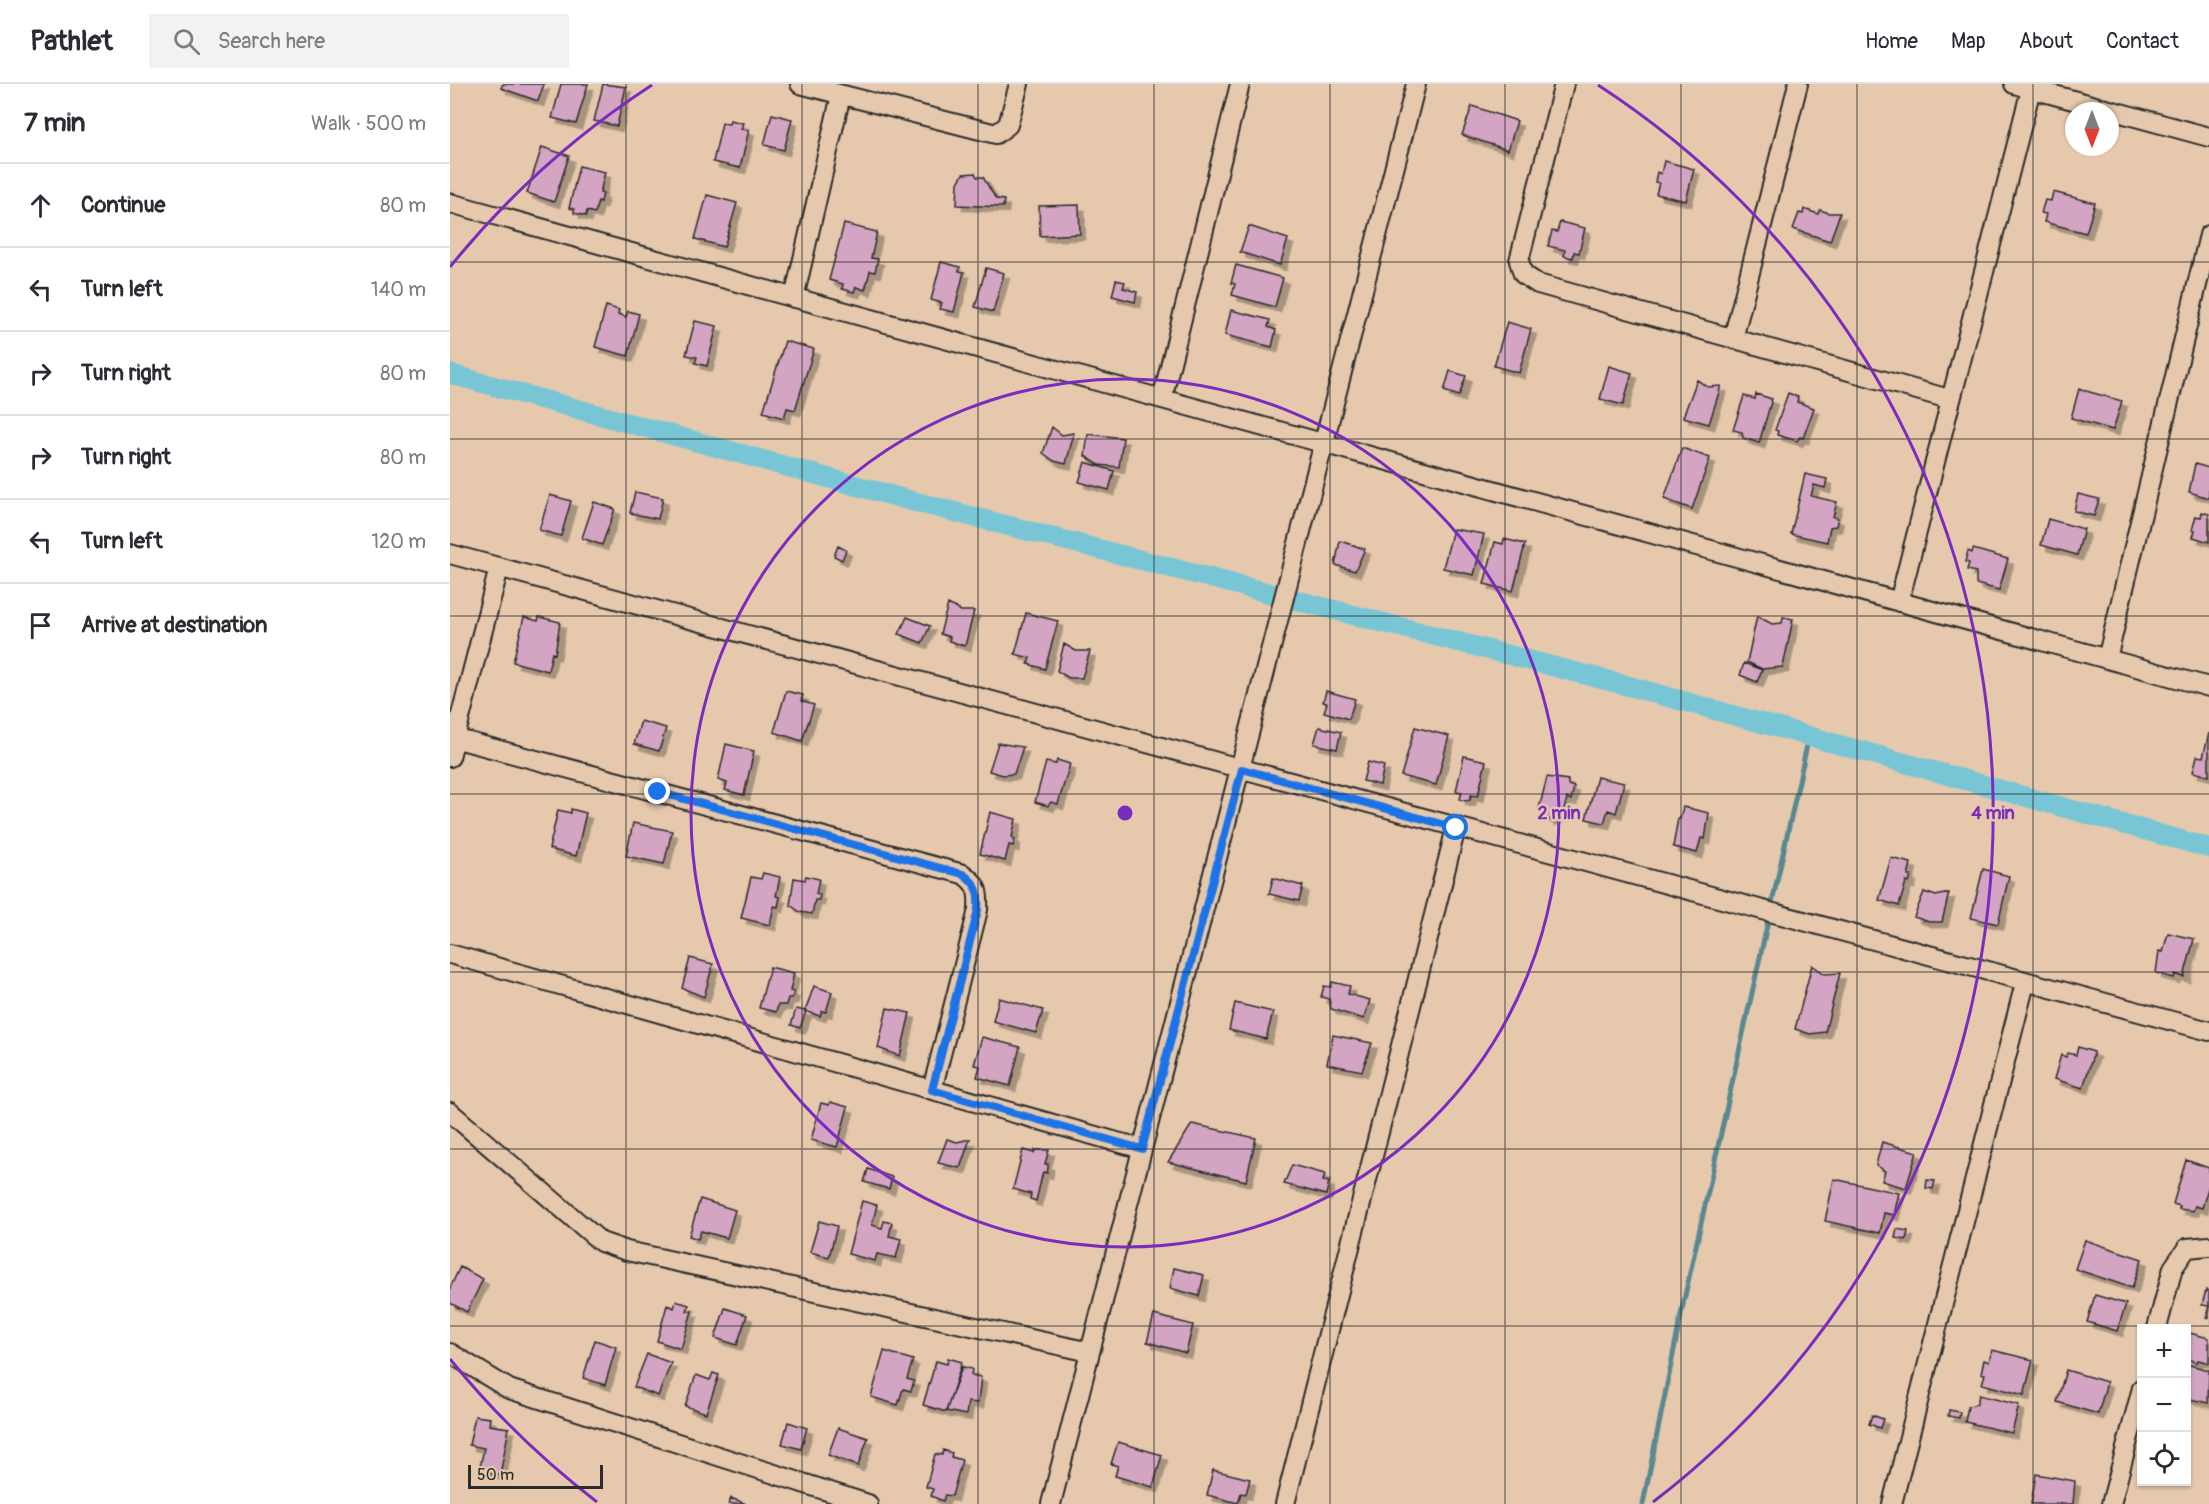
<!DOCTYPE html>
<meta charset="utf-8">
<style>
body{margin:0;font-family:Pangolin,sans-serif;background:#f2f2f3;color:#2b2b33}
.controls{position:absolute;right:18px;bottom:18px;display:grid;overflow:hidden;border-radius:0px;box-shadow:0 2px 4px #0004}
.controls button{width:54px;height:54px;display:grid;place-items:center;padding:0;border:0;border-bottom:2px solid #e1e1e2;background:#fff;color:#2b2b33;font:30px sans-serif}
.compass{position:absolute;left:1615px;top:18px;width:54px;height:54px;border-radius:50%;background:#fff;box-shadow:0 2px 4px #0004;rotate:180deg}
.scale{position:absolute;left:18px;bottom:15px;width:135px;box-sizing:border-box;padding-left:6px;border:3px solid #2b2b2b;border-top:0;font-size:16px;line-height:21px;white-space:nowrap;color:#2b2b2b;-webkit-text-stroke:4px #e6c9ad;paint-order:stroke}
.stop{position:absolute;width:18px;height:18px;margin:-14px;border:4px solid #1a73e8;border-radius:50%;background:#fff}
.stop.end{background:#1a73e8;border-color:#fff;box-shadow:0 2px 6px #0008}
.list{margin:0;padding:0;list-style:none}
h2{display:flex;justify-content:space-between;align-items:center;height:78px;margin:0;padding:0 24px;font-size:26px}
h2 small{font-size:20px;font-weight:400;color:#7c7c81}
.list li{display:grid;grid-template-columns:39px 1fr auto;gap:18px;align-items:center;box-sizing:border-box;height:84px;padding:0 24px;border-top:2px solid #e1e1e2}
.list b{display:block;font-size:22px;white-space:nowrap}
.list em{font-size:20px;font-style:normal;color:#7c7c81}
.icon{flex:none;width:33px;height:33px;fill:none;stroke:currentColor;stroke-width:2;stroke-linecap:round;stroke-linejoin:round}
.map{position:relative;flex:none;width:1759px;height:1420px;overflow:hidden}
header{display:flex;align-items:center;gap:36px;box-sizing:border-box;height:84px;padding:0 30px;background:#fff;border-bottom:2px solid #e1e1e2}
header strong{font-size:28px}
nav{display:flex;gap:33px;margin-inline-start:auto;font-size:21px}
.search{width:420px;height:54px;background:#f2f2f3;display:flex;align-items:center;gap:15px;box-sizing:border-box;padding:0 21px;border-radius:0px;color:#7c7c81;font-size:22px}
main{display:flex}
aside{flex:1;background:#fff}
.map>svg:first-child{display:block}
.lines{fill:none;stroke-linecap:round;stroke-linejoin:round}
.stream{stroke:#598891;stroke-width:5}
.canal{stroke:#78c6d5;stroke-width:20}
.building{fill:#d4a4c3;stroke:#2b2b2b;stroke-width:1.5;filter:url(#shadow)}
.street-casing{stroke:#2b2b2b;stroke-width:22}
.street{stroke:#e6c9ad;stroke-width:18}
.route{stroke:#1a73e8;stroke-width:8}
.grid{fill:none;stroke:#2b2b2b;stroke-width:1.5;stroke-opacity:0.55}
.ring{fill:none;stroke:#7b2cbf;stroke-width:3}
.centre{fill:#7b2cbf;stroke:#e6c9ad;stroke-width:3}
.ring-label{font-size:18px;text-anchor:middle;font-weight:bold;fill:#7b2cbf;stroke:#e6c9ad;stroke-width:4.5;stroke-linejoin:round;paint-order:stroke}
</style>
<header>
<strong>Pathlet</strong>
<div class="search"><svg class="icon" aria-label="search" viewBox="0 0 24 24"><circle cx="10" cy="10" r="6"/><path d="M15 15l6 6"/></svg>Search here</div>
<nav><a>Home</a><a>Map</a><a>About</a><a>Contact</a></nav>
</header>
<main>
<aside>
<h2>7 min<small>Walk · 500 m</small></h2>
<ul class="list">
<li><svg class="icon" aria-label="ahead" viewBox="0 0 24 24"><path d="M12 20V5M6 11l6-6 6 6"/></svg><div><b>Continue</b></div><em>80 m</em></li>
<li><svg class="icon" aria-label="left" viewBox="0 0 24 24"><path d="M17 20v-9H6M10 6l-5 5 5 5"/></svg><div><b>Turn left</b></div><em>140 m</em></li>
<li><svg class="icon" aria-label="right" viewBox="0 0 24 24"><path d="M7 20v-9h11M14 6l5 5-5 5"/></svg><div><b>Turn right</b></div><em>80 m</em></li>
<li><svg class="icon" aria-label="right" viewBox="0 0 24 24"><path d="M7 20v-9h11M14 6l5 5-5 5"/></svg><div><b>Turn right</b></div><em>80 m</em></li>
<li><svg class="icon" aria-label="left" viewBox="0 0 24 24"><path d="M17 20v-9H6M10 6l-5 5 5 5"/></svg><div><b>Turn left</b></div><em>120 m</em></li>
<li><svg class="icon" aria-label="arrive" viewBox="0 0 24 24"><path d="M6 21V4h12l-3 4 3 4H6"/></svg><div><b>Arrive at destination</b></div></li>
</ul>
</aside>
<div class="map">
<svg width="1759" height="1420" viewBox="0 0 1759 1420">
<defs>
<filter id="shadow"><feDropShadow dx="5.5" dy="5.5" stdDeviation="0" flood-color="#0004"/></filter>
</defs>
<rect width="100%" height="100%" fill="#e6c9ad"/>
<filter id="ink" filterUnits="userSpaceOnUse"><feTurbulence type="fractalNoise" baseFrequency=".0167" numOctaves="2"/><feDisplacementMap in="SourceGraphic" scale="12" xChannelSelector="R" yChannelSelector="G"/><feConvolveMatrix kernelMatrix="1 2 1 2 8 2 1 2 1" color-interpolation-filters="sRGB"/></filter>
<g filter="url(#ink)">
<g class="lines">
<!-- stream -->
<path class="stream" d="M1193,1420L1234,1216L1359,652"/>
<!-- canal -->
<path class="canal" d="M0,290L462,417L1179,602L1759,764"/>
</g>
<!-- building -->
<path class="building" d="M53,0H94L88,17L51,4Z
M111,0H138L126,40L102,34Z
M153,0L176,3L167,42L144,37Z
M1022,22L1067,37L1058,66L1012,51Z
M322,30L342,35L334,66L314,61Z
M280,36L293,39L291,45L299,46L290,84L263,78L272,39L279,40Z
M92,63L119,72L104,118L77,109Z
M1214,77L1244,85L1236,117L1206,110L1209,99L1205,98L1207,88L1211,90Z
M129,82L155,88L150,109H153L151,118L148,117L145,129L137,127L136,132L124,129V125L119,124Z
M525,89L527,93H533L546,115L554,116L553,123L507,121L508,99L513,90Z
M1603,108L1645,119L1636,149L1594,138L1596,130L1591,129L1595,116L1601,117Z
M257,111L287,119L274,163L245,155Z
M629,121L630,150L590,152L589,122Z
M1354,125L1368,130L1370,126L1379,129H1390L1380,157L1343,145L1349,129L1353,130Z
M1110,138L1135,144L1129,169L1124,168L1123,174L1114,172L1115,166L1098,162L1102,147L1107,148Z
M394,140L427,148L421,174L428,175L425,188L420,187L415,206L406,203L404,208L392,205L393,200L379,196Z
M799,142L838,155L830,181L790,168Z
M491,178L510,183L509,187L514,188L504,228L490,225L492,219L481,216Z
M786,181L833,194L825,223L782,211L785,200L781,199Z
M536,184L554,189L543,228L525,223Z
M666,196L675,198L673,204L687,208L685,218L662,212Z
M156,222L169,226L168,230L176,233L178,227L189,230L178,272L145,263Z
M781,226L820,236L818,243L826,246L822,263L775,251Z
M245,237L267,242L257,282L245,279L247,273L236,271Z
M1057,238L1081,245L1069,289L1044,282Z
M335,257L364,265L345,326L337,324L334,334L313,328Z
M1159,282L1182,289L1173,321L1150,315Z
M1000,287L1016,292L1009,312L994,307Z
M1247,296L1258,303L1271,302L1259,340L1233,333Z
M1629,305L1672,317L1663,346L1621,334Z
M1338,309L1348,313L1347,318L1364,324L1353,354L1350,353L1347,357L1327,351L1328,347L1325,346Z
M1306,310L1322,315L1309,359L1293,354L1292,348L1283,346L1294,312L1305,315Z
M602,343L612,351L624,349L616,380L604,377L593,369Z
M638,350L673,354L669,383L649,381L635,372Z
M1232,364L1260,374L1242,425L1214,415Z
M635,378L664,387L659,406L629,398Z
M1745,380L1759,384V414L1739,408Z
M1355,390L1377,395L1375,404L1364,401L1361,412L1387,418L1383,433L1388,434L1386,442L1380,443L1377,458L1341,450Z
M185,408L213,414L208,435L180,429Z
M1628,410L1649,415L1644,432L1624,427Z
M100,411L121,417L111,452L89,446Z
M144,418L165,425L152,461L132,454Z
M1752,428L1759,430V458L1743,453L1745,447L1742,446L1746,432L1751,433Z
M1598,435L1634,445L1627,471L1591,461Z
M1003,445L1034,450L1024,491L993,484Z
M1054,455L1075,460L1063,507L1034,500L1045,458L1053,460Z
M890,457L915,465L905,487L885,481Z
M388,462L396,466L392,476L384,472Z
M1523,465L1558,475L1549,506L1526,500V488L1517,486L1519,479L1515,478L1518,467L1522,469Z
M498,520L511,527H524L515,562L499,557L500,553L490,550Z
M576,529L608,537L595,585L578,580L580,574L565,570Z
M1307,532L1322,540L1332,539L1333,533L1343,535L1333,583L1312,585L1297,578Z
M74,533L88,537L89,533L110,538L105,570L102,569L98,587L63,578Z
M457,533L480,542L472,559L449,550Z
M614,560L626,567H640L632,594H619L607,587Z
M1294,579L1312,586L1307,598L1290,591Z
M336,607L353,611L351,617L364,621L352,657L324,648Z
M876,607L905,615L899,635L874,628L877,619L873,618Z
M191,637L216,644L209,667L184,660Z
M869,643L891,648L887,665L864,660Z
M965,643L999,652L986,701L951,692Z
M1759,649V692L1743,688L1747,672L1753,673Z
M548,659L573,663L564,690L553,691L539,687Z
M276,660L304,667L294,711L275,706L277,699L268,696Z
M1014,672L1036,677L1028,712L1021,711L1020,716L1015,717L1010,715L1012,708L1006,707Z
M607,676L620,680L608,720L601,718L598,722L585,718L596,678L606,680Z
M918,678L934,682L930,701L913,697Z
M1097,693L1118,696V701L1124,703L1121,716L1117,714L1113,730H1107L1106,734L1099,736L1093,731L1095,726L1089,725Z
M1147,693L1174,699L1166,729L1158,726L1154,739L1136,735Z
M1233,723L1259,729L1255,755L1251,754L1247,769L1223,763L1228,734L1230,735Z
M121,725L136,729L126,772L99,765L108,726L121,729Z
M540,728L566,735L562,753L565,755L563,762L559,761L555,777L530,770Z
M183,739L222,747L214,780L176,772Z
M1441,774L1461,779L1458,792H1461L1459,799L1456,798L1449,822L1429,816Z
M1533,785L1559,792L1548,840L1521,834Z
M313,789L330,793L326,812L330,813L328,823L324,822L320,841L291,834L301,793L311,795Z
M356,792L369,795L366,810H370L369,816H365L362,830L350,828L340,821L344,794L355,796Z
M823,794L853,802L849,817L819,810Z
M1474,808L1486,812L1499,809L1492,838H1479L1464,833Z
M1718,849L1744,855L1734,893L1725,890L1724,894L1706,889L1709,867L1713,868Z
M240,874L263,880L254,913L232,904Z
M1362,881L1375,890L1390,889L1375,948L1360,950L1345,945Z
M320,883L344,889L340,907L344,908L342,914H338L336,921H328L326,928L309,924Z
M882,898L900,902L898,910L920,916L914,935L881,925L879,915L871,913L874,902L881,903Z
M364,902L382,908L376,928L372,927L370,932L355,927Z
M549,914L593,926L586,949L543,937Z
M785,919L823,928L816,955L779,946Z
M437,924L460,929L450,972L428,964Z
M346,925L356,927L350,944L341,941Z
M883,951L922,959L912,987L877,980Z
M532,953L570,963L560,1002L527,993L530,982L524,981Z
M1628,963L1644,968L1633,1004L1604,995L1611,971L1616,973L1618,969L1626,971Z
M380,1018L398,1023L387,1063L361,1056L371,1019L379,1021Z
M742,1040L806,1054L796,1097L718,1078Z
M497,1055L507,1058L520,1055L510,1084L488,1079Z
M1432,1058L1467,1068L1456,1104L1432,1097L1435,1087L1426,1081Z
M573,1066L584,1069L585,1066H599L595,1080H598V1084L597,1089L593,1088L586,1117L580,1115L581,1110L563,1105Z
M1736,1076L1759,1084V1101L1752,1124L1745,1122L1743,1127L1729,1125L1730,1122L1723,1120Z
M842,1081L875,1090L873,1097L879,1098L876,1111L834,1100Z
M418,1085L442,1093L439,1105L414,1098Z
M1384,1095L1449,1109L1444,1131L1434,1129L1430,1149L1375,1137Z
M1477,1096L1485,1097L1483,1105L1476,1104Z
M250,1115L285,1126L277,1154L251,1147L248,1155L239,1152Z
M412,1117L427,1121L422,1141L432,1144L434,1137L442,1139L439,1152L451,1155L446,1174L427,1170L425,1177L398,1170Z
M369,1137L387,1142L379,1173L360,1168Z
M1447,1145L1458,1147L1456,1156L1445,1154Z
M1635,1156L1692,1175L1682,1204L1625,1185Z
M10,1183L33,1195L17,1228L0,1219V1204Z
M724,1184L754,1191L749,1212L720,1204Z
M1756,1206L1759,1207V1234L1756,1233L1759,1222L1752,1221Z
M1645,1211L1676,1220L1667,1247L1637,1238Z
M226,1217L239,1221L237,1227H242L231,1265L207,1257L217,1221L224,1224Z
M275,1224L297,1231L287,1261L265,1254Z
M704,1231L743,1241L736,1269L697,1258Z
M1736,1248L1759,1254V1279L1748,1276L1747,1279L1736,1274Z
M145,1256L166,1263L155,1301L133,1294Z
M1542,1266L1583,1276L1574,1311L1532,1300L1535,1290L1531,1289L1534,1276L1539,1278Z
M434,1267L463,1276L457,1295L464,1297L461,1307L453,1305L448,1321L421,1313Z
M197,1270L221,1279L208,1312L184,1303Z
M498,1274L512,1278L496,1328L473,1321L486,1277L497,1280Z
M1736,1280L1759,1286L1758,1319L1736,1314Z
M512,1283L522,1285L521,1291L531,1293L528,1319L518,1318L516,1331L496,1327Z
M1616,1286L1657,1298L1648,1330L1607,1318Z
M263,1289L269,1291L256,1329L235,1322L246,1291L260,1296Z
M1529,1311L1569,1321L1562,1349L1515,1338L1518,1322L1527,1320Z
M1499,1326L1510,1328L1509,1334L1498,1332Z
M1422,1331L1433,1335L1430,1344L1419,1340Z
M25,1332L40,1334L39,1341L59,1344L50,1391L29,1388L34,1364L19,1361Z
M338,1338L357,1344L351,1365L332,1360Z
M388,1344L418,1354L408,1382L378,1371Z
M668,1358L712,1371L703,1403L665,1392L668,1382L661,1380Z
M493,1366L502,1369L501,1373L512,1376L502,1412L495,1411L493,1417L481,1412L483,1405L476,1403L485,1370L492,1371Z
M763,1386L800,1395L796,1410L791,1409L788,1419L757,1411Z
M1586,1390L1625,1397L1623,1420H1581Z
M281,1414L296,1420H279Z"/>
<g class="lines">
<!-- street casing -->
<g class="street-casing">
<path id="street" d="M350,0L546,50L558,41L569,0
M1114,0L1069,177L1073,190L1088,200L1499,315
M1564,0L1759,53
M0,119L1759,603
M344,214L391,11
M1283,255L1348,0
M712,315L790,0
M0,470L1759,947
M1449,518L1581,5
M1657,575L1759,151
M0,653L513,790C528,800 529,809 528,826L482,1006
M0,673L49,484
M0,870L692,1065
M0,1028L151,1158L177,1167L640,1268
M1707,1244L1723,1184L1737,1164L1759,1162
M0,1269L59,1305L418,1420
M601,1420L966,0
M835,1420L1006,744
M1442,1420L1575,899
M1661,1420L1692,1304"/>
</g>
<!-- street -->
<use href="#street" class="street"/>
</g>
</g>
<g class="lines" filter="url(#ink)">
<!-- route -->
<path class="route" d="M208,708L513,790C528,800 529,809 528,826L482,1006L692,1065L792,685L1006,744"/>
</g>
<!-- grid -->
<path class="grid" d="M176,0V1420M352,0V1420M528,0V1420M704,0V1420M880,0V1420M1055,0V1420M1231,0V1420M1407,0V1420M1583,0V1420M0,178H1759M0,355H1759M0,532H1759M0,710H1759M0,888H1759M0,1065H1759M0,1242H1759"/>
<!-- distance rings -->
<g class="ring">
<circle cx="675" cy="729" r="434"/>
<path d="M147 1418A868 868 0 0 1 0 1275M0 183A868 868 0 0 1 202 1M1148 1A868 868 0 0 1 1203 1418"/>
</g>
<circle cx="675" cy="729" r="9" class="centre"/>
<g class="ring-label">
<text x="1109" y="735">2 min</text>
<text x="1543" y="735">4 min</text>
</g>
</svg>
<div class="controls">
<button>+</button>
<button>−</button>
<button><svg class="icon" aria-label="locate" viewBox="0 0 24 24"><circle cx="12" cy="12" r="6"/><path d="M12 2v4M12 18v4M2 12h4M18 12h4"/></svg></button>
</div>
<svg class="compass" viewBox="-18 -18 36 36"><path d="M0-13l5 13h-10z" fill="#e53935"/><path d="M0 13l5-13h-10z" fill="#7c7c81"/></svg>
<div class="scale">50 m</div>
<div class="stop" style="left:1006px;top:744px"></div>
<div class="stop end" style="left:208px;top:708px"></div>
</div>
</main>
